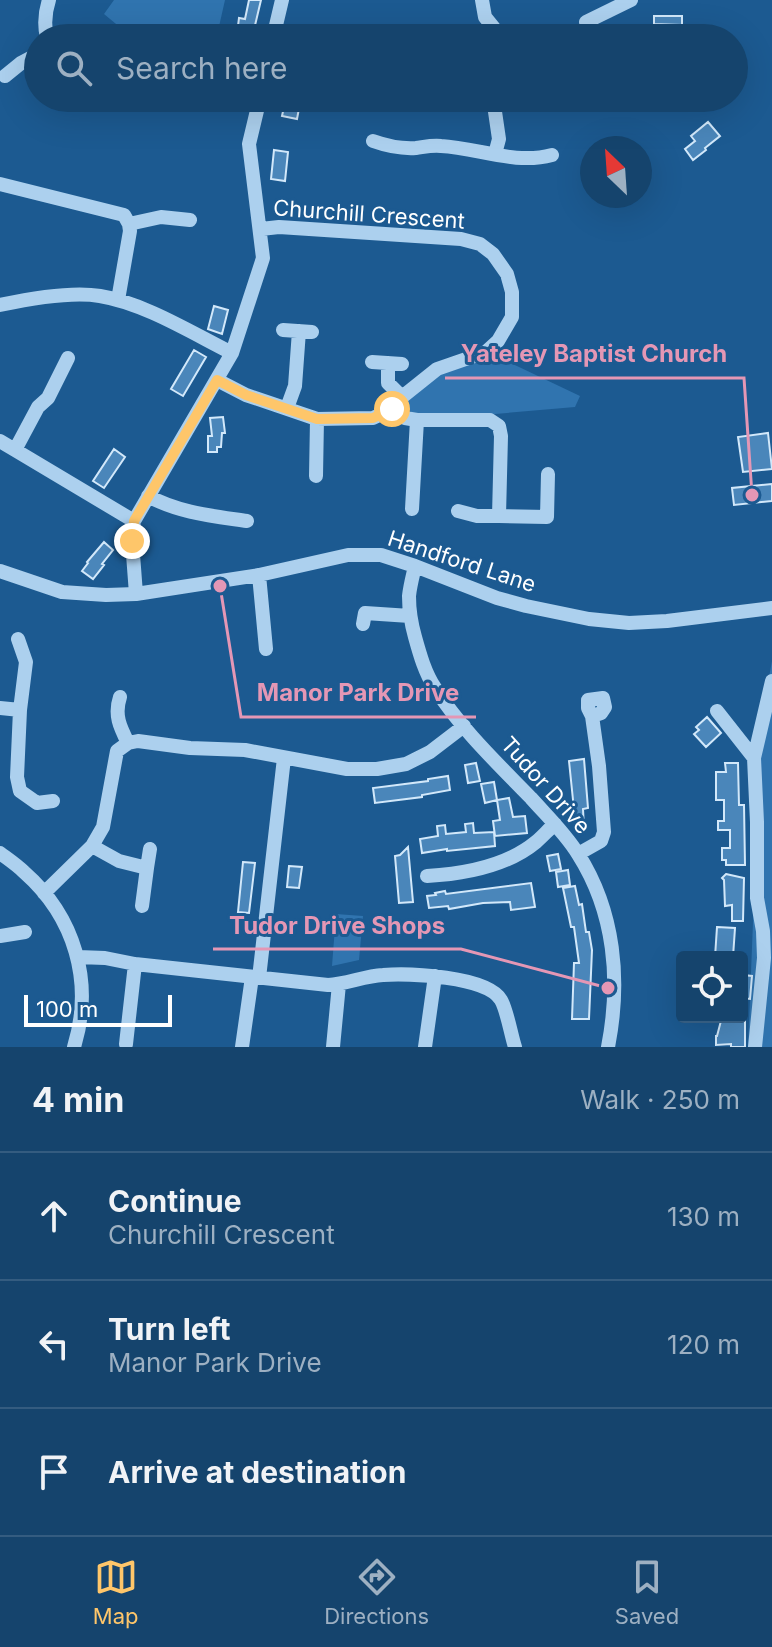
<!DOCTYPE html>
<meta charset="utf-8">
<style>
body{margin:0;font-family:Inter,sans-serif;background:#1e4b72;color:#f1f3f6}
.controls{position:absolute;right:24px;bottom:24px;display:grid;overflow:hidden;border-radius:8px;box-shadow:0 8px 32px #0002}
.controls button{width:72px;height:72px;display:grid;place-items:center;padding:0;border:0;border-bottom:2px solid #345c80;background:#15446d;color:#f1f3f6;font:40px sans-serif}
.compass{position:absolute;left:580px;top:136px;width:72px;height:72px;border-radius:50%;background:#15446d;box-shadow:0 8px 32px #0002;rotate:335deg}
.scale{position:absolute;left:24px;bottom:20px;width:148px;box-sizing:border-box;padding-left:8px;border:4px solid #fff;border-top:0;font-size:22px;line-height:28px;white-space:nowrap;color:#fff;-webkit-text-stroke:6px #1c5a91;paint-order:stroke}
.stop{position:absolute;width:24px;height:24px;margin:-18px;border:6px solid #fec66a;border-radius:50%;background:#fff}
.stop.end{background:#fec66a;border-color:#fff;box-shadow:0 2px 8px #0008}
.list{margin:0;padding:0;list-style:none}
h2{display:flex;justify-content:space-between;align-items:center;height:104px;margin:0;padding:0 32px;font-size:34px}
h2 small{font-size:26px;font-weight:400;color:#9db0c2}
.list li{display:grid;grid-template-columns:52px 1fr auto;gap:24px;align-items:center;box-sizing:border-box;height:128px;padding:0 32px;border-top:2px solid #345c80}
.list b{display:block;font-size:30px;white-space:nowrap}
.list p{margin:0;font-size:26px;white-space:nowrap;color:#9db0c2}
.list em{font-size:26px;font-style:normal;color:#9db0c2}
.icon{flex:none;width:44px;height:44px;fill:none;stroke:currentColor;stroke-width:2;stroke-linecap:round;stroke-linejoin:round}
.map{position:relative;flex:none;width:772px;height:1047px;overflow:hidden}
.search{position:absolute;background:#15446d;box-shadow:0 8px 32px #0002;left:24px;right:24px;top:24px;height:88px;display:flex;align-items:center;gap:20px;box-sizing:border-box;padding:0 28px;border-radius:44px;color:#9db0c2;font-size:30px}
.sheet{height:488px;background:#15446d}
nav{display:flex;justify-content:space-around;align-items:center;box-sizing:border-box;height:112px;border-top:2px solid #345c80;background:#15446d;font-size:22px;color:#9db0c2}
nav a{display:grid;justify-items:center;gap:4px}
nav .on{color:#fec66a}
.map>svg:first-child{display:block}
.green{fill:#3074af}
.building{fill:#4a86ba;stroke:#d2e8fa;stroke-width:2}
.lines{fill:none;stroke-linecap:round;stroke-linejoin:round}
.minor{stroke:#acd0ee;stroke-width:14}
.route{stroke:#fec66a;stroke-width:10}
.labels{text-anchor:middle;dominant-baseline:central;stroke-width:6;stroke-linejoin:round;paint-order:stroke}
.street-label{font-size:22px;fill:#fff;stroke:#1c5a91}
.leader{fill:none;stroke:#e497b5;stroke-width:3}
.callout-dot{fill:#e497b5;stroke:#1c5a91;stroke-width:3}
.callout-label{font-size:24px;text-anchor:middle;font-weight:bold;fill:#e497b5;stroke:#1c5a91;stroke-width:6;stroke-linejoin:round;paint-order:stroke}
</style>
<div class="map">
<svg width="772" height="1047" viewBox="0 0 772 1047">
<rect width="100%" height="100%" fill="#1c5a91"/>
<!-- green -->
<path class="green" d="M114,0H225L218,31L133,38L104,14Z
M494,355L580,396L575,407L495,414L413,415L404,402L443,371L471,364Z
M772,661V1047H748L757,822L754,758Z
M336,914L363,916L359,960L332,966Z"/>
<!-- building -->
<path class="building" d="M249,0H261L252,38H240L242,27L238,26L239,18L245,19Z
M654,16H682V25L654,24Z
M295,29L319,35V38H293Z
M286,98H301L297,119L282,116Z
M708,122L720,136L705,148L706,150L693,160L685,149L695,141L691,136Z
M274,150L288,152L285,181L271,179Z
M214,306L228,310L222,334L208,329Z
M194,350L206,357L183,396L171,389Z
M223,417L225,433H222L221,447H217V452H208V436H212L210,418Z
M768,433L772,469L743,472L738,437Z
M114,449L125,457L104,488L93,481Z
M772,484V501L734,505L732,488Z
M104,542L113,550L102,564L104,565L93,579L82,571L88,563L87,562Z
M707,717L721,733L706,747L694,734L699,730L696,727Z
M584,759L588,808L583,809L584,828L576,829L569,761Z
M476,763L480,781L468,783L465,765Z
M725,763H738L739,805H744L745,865H726V860H722V848H730V830H718V821H724V800H716V772H726Z
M448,776L450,790L422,795V797L375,803L373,788L428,781V779Z
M494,782L497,800L485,803L481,784Z
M509,798L513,817L525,816L527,833L495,836L493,821L500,820L497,800Z
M473,823L474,833L494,832L495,846L447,851V849L422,853L420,839L438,836L437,826L445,825L446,834L466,832L465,824Z
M408,847L413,902L399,903L395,856L400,855Z
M558,854L561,869L550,871L547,856Z
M243,862L255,863L249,913L238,912Z
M289,866L302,867L299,888L287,887Z
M568,870L570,885L558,887L556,872Z
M726,874L744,878L743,921H732V905L725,906L724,880L722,878Z
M531,883L535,907L511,910L510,902L483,903L449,909L448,906L429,908L427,896L436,895L435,893L445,891L446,894Z
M575,886L579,905L582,904L586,932H589L592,950L589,1019H572L574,963H579L574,927H571L563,888Z
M717,927L735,928L733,957H715Z
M743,975L752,976L750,999L742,998Z
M722,1017H745V1047H731V1044L716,1045V1036H717Z"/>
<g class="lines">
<!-- minor -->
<path class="minor" d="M482,0L485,17L502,38
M586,22L631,0
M47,38C44,25 45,12 49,0
M273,38L282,0
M5,76L21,63L38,54
M493,98L499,139L495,154
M373,141C387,146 400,149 416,148C424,147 432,145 441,146C478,148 515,165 552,155
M0,184L124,215L129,224L130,231L118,300
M129,224L161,217L190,220
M0,305C28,299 72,291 100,296C144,303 192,333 232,353
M283,330L312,332
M68,358L48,398L38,407L15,450L134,521
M372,362L402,364
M388,363V383L402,397
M217,380L246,395L317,419L373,418L392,409L402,397L437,369L486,352L498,341L512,317V292L507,274L493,254L480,244L461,239L279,227L261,229
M287,408L295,386L299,331
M392,409L405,418L417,420H490L499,426L501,436L499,516L547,517L548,474
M0,441L15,450
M316,476L317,419
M148,496C179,513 213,516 247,521
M412,509L417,420
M458,511L477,516H499
M415,566C413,575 410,586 409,596C409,610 411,623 415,637C420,655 425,673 435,688C460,728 499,765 531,798C547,816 565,833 578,854C615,912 621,981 608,1047
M0,571L62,592L106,595L136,594L259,575L348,555H381L415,566L497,598L526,606L589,619L629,623L667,621L772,608
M259,575L266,649
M136,594L132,541L134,521L232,353L263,258L249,144L260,98
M363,624L365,613L410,616
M18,639L26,662L20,710
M120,697C114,715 120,727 128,743
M0,708L20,710L17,777L20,791L37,803L53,801
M717,711L754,758
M92,846L119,861L147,868L142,906
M0,853C8,859 17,865 24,872C75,917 94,982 74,1047
M578,854L601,841L604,832L599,766L592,716L588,708V700L603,698L605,707L601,713L592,716
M147,868L150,849
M427,876C464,874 507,866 536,842C543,836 549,829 555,824
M44,893L92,846L103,827L117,751L128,743L138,741L190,748L245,750L347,769H377L406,764L430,752L464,726
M0,936L25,932
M78,957L105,958L135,964L328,985C347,984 364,976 383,975C408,973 487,976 501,1000C507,1010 511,1035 515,1047
M259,978L284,758
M126,1044L135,964
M242,1047L252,977
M333,1047L339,984
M425,1047L435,976
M755,1047L764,958L763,931L757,898V822L754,758L772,681"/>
</g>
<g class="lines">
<!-- route -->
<path class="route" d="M132,541L134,521L217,380L246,395L317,419L373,418L392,409"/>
</g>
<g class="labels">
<!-- street labels -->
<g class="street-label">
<text transform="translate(369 214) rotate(4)">Churchill Crescent</text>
<text transform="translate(462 561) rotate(18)">Handford Lane</text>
<text transform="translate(546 785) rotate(48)">Tudor Drive</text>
</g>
</g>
<!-- callouts -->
<path class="leader" d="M752 495L744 378H445M220 586L241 717H476M608 988L461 949H213"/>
<g class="callout-dot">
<circle cx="752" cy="495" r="8"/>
<circle cx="220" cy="586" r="8"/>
<circle cx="608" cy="988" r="8"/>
</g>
<g class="callout-label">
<text x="594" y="362">Yateley Baptist Church</text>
<text x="358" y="701">Manor Park Drive</text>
<text x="337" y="934">Tudor Drive Shops</text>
</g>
</svg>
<div class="controls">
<button><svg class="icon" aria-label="locate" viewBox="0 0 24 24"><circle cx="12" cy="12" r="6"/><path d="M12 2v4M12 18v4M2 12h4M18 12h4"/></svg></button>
</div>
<svg class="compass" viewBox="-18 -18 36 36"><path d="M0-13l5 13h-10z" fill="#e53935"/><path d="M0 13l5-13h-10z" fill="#9db0c2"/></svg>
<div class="scale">100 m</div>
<div class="stop" style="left:392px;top:409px"></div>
<div class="stop end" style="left:132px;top:541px"></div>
<div class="search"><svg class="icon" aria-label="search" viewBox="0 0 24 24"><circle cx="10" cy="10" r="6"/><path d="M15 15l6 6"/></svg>Search here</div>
</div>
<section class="sheet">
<h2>4 min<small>Walk · 250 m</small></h2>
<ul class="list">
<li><svg class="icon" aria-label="ahead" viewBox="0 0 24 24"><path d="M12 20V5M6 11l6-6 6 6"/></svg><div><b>Continue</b><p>Churchill Crescent</p></div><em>130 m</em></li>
<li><svg class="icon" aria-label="left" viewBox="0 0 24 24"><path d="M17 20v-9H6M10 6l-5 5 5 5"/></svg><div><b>Turn left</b><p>Manor Park Drive</p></div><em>120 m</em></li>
<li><svg class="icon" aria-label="arrive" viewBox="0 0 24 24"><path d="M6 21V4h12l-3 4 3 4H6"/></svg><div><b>Arrive at destination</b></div></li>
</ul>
</section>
<nav>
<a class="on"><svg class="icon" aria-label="map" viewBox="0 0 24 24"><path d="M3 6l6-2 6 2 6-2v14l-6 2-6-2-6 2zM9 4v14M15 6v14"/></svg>Map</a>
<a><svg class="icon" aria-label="directions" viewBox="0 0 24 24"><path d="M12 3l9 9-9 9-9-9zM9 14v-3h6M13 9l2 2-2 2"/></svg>Directions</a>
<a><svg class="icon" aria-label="saved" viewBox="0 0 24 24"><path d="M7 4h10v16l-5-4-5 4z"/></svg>Saved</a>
</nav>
